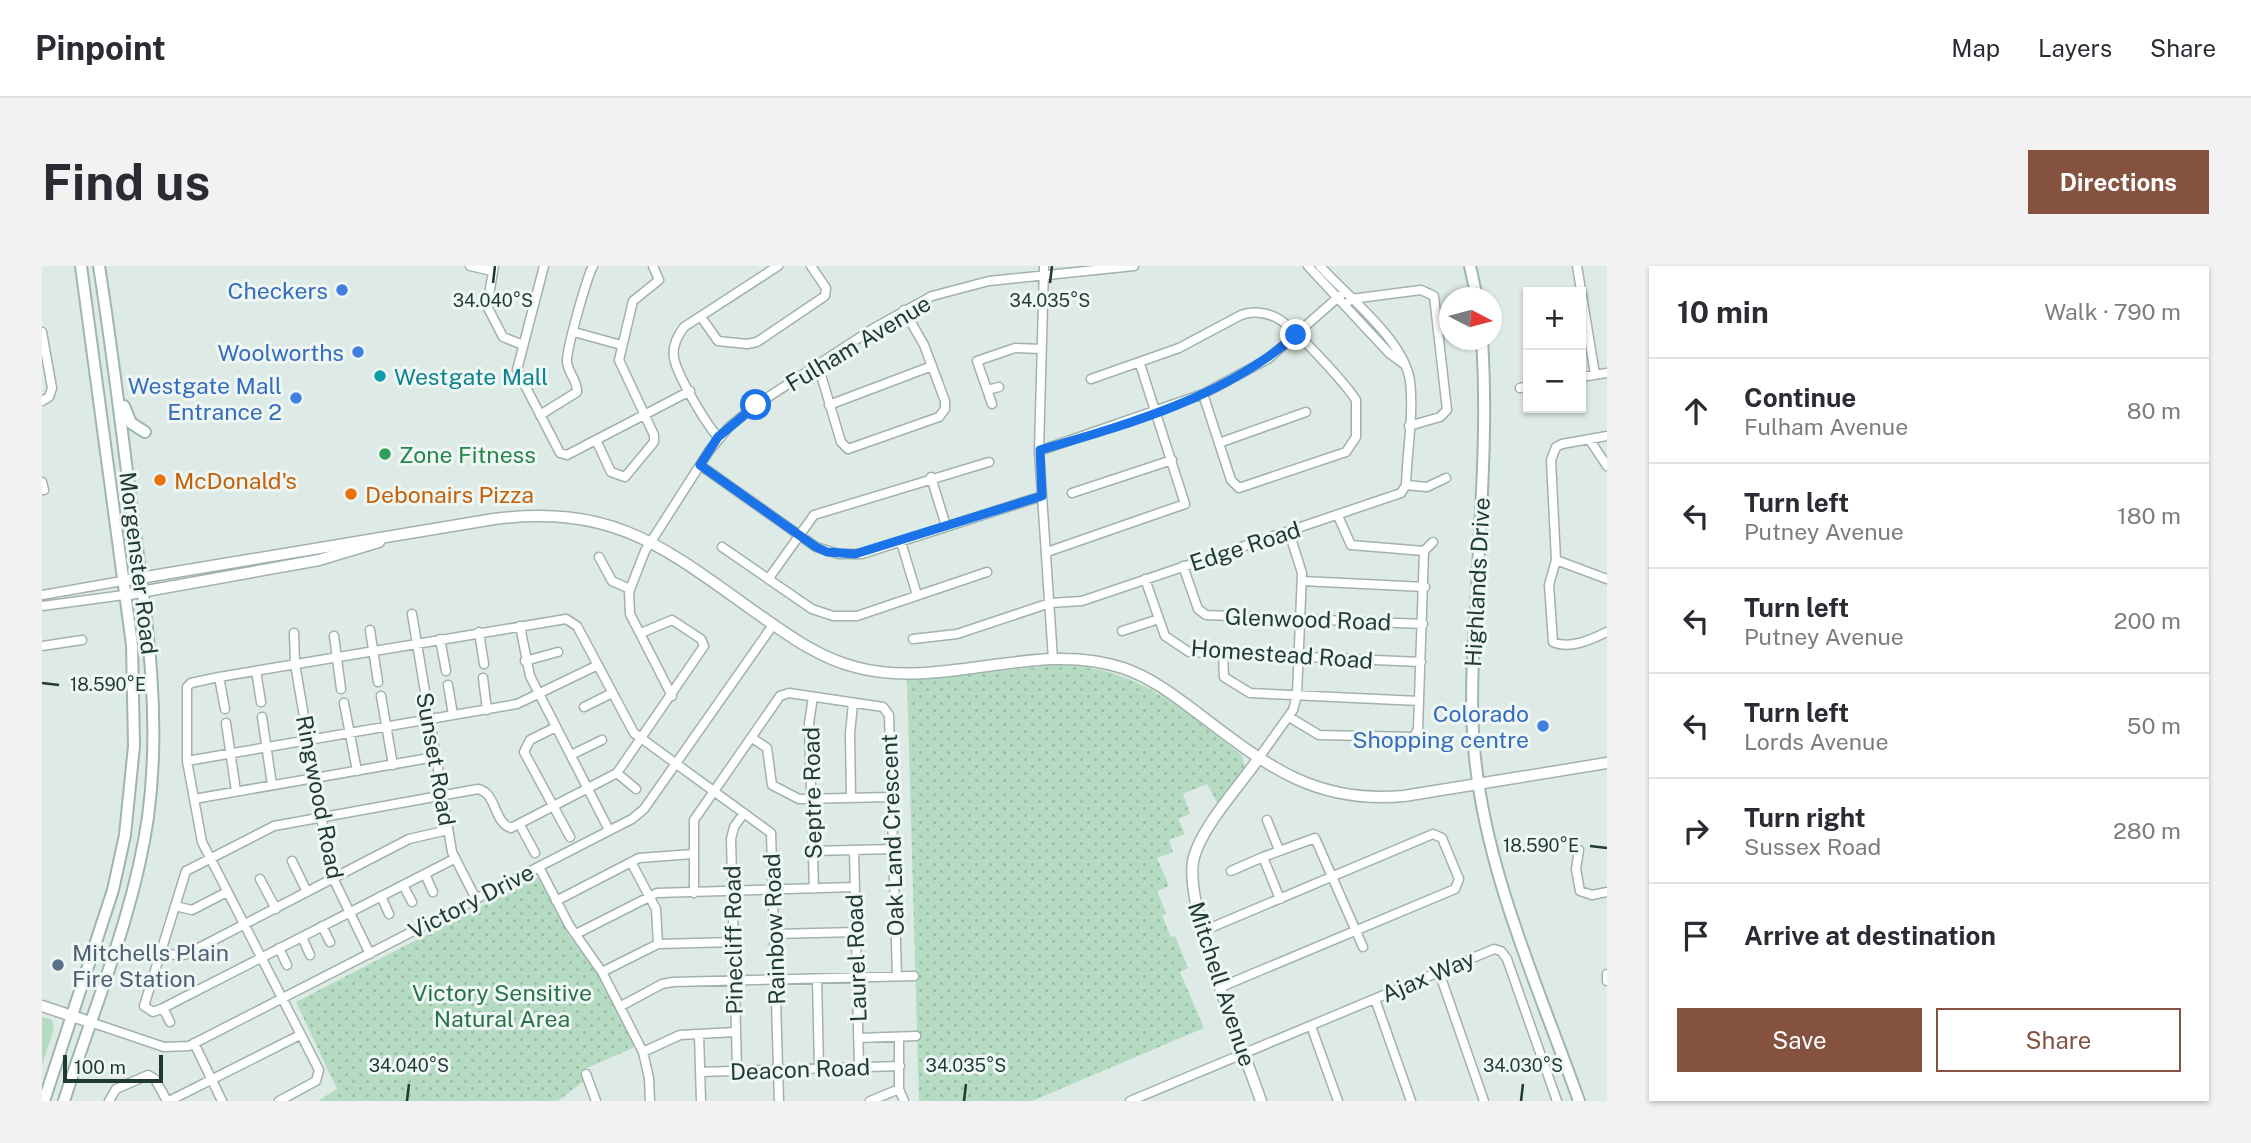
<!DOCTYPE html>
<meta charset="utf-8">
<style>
body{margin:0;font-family:"Public Sans",sans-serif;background:#f2f2f3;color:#2b2b33}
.controls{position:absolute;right:21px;top:21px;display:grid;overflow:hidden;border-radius:0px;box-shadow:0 2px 5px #0004}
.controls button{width:63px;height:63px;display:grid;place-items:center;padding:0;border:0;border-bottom:2px solid #e1e1e2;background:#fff;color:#2b2b33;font:35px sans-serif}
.compass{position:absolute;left:1397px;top:21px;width:63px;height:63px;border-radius:50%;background:#fff;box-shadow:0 2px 5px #0004;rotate:96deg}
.scale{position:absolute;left:21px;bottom:18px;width:100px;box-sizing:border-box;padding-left:7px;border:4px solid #1f3a34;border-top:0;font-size:19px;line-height:24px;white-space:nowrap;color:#1f3a34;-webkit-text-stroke:5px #eef7f3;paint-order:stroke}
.stop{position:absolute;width:21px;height:21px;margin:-16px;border:5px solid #1a73e8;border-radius:50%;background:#fff}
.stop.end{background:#1a73e8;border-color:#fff;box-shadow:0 2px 7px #0008}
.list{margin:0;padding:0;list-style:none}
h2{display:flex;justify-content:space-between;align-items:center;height:91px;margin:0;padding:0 28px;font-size:30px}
h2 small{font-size:23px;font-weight:400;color:#7c7c81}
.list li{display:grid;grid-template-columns:46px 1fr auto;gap:21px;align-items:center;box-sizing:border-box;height:105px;padding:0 28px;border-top:2px solid #e1e1e2}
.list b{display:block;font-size:26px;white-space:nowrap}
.list p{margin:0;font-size:23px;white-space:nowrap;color:#7c7c81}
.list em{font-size:23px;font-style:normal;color:#7c7c81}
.actions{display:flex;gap:14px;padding:21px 28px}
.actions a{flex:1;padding:16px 0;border:2px solid #865240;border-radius:0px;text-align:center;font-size:24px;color:#865240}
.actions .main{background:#865240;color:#fff}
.icon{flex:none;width:38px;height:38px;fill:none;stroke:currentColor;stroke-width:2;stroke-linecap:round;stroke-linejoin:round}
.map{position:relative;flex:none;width:1565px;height:835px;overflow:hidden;border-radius:0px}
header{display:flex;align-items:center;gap:42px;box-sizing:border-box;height:98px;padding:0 35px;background:#fff;border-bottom:2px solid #e1e1e2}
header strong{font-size:33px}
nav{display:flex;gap:38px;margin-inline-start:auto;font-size:24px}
.intro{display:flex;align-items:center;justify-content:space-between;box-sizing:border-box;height:168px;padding:0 42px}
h1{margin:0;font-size:49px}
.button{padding:18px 32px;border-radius:0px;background:#865240;color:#fff;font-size:24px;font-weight:700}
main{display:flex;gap:42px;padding:0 42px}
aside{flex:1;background:#fff;border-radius:0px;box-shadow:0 2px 5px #0004}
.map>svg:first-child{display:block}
.grass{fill:url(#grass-dots)}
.pitch{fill:#b5dcc2}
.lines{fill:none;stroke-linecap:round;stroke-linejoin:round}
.minor-casing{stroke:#a1b2ac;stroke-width:11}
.tertiary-casing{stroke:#a1b2ac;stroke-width:13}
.secondary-casing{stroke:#9db6ae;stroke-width:14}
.minor{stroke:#fff;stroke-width:8}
.tertiary{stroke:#fff;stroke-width:10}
.secondary{stroke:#fff;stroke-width:10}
.route{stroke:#1a73e8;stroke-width:9}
.ticks{fill:none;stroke:#1f3a34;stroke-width:2.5}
.shop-dot{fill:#3f7fe0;stroke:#eef7f3;stroke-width:2.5}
.culture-dot{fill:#0f9aa8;stroke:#eef7f3;stroke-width:2.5}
.leisure-dot{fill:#2e9e5b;stroke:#eef7f3;stroke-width:2.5}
.food-dot{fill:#e8710a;stroke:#eef7f3;stroke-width:2.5}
.service-dot{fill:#5c6f8a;stroke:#eef7f3;stroke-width:2.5}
.labels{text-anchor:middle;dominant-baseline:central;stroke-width:6;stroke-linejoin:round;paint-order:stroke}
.shop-label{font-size:23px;fill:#366cbe;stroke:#eef7f3;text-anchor:end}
.street-label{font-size:23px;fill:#1f3a34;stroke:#eef7f3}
.culture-label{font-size:23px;fill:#0d838f;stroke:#eef7f3;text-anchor:start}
.leisure-label{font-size:23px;fill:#27864d;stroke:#eef7f3;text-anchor:start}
.food-label{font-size:23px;fill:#c56008;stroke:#eef7f3;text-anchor:start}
.service-label{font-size:23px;fill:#4e5e75;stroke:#eef7f3;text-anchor:start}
.park-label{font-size:23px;fill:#297148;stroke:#eef7f3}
.ticks-label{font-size:18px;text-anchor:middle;fill:#1f3a34;stroke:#eef7f3;stroke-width:6;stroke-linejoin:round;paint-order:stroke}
</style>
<header>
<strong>Pinpoint</strong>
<nav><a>Map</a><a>Layers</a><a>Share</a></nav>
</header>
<div class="intro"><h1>Find us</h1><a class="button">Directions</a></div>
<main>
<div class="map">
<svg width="1565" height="835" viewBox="0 0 1565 835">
<defs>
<pattern id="grass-dots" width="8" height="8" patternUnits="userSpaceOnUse" patternTransform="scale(1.75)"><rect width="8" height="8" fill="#b5dcc2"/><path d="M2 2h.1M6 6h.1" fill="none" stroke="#9bbea7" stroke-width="1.8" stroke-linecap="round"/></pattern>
</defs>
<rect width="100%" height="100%" fill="#deeae5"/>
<!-- grass -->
<path class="grass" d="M1015,399C1096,400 1139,443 1200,489L1203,503L1177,540L1165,518L1141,528L1148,548L1136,553L1143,568L1127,574L1131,586L1115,592L1127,620L1115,625L1124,647L1120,650L1129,671L1133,670L1146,702L1138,706L1162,762L990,835H877L865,414Z
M496,611L527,670L549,695L593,781L538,805L542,815L516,835H276L295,823L254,736Z"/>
<!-- pitch -->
<path class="pitch" d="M0,751L10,754L12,762L0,800Z"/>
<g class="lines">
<!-- minor casing -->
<g class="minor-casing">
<path id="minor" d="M428,0L450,5
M452,0L445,40L461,71L481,79
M502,0L475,104L518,187L525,189L648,125
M1002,0L997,185L1011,393
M1266,0L1347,87L1362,98
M1535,0L1553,108
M1303,39L1309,33L1379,24L1392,30L1405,144L1398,151L1367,160
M659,51L676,75L705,78L715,76L783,30L784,22L769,0
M0,66L10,122L7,131L0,135
M532,66L579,79
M776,99L799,176L806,183L897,151L903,143V135L882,79L862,44
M1539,111L1565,107
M1049,113L1137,82L1199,49C1210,45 1224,46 1235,52C1253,62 1302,116 1314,134V171L1304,186L1197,222L1189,214L1161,128
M1478,122L1486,120
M945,124L957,121
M950,138L935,95L973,82L1000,83
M787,139L890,100
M498,149L535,126C536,115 526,107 525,96C524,84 545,11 551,0
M1565,170L1520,178L1514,181L1509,194L1514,294L1565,313
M676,171C664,158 635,109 632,92C630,81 636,69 642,61L736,0
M1547,173L1565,200
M554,174L569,206L583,211L612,176V169L577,94L591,35L617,14L611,0
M1177,177L1264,146
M997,185L1161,128L1226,93L1302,26
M658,199L774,281L797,288H820L1000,230
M889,211L904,260
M0,216L2,224
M1364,219L1385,221L1404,212
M1030,227L1130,194
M1296,250L1309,279L1382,285
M859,276L875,329
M680,281L770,343L791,350H815L945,306
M1382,285L1391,276
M1005,286L1143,238L1098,98
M557,291L570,315L588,323
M1514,294L1507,319L1511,376C1528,384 1550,373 1565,366
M1141,300L1156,343L1164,349L1381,358
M727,312L772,249L947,196
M1103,313L1123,370L1147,386L1379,396
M1260,315L1383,321
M0,329L80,315
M0,340L82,329
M370,348L410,586L434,633
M478,360L488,410L567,564
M328,364L336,416
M1080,365L1117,353
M437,366L442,398
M252,367L253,398L289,608L328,688
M292,370L299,423
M398,373L404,405
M871,373L915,368L1008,337L1040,335L1359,227L1364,219C1365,185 1372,148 1368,115C1362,74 1306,31 1278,0
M0,380L40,374
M1181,388L1182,411L1208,427L1377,435
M483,395L516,386
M214,405L219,436
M177,411L183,443
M441,412L445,444
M406,419L411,449
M339,430L351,499
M630,430L588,348L587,326L603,285L667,185L687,161L714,139L832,62L890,30L947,15L1092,0
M771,431L767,457L772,623
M302,437L315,505
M542,441L570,427
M220,451L230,519
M1247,451L1277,469L1372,471L1376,463L1382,285
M184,457L194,525
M514,461L488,474L482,486L528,571
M710,472L725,482L730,519L757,533L849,531
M529,489L560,474
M1216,493L1251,444L1255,429L1260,307L1247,266
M145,495L475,438L556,399
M575,507L594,523
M809,531L808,468L811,437
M152,533L393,491
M1225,554L1237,584
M478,559L493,587
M812,584L817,801
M1537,584L1534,603L1538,625L1550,629L1565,626
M771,585L851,583
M250,595L265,626
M589,596L614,643L616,678
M497,601L527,659L560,706L601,786L607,812L608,835
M1189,605L1221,591
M383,608L391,626
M218,613L234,643
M361,619L370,636
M652,627V554L738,430L747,427L841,441L847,449L855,710
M339,630L347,648
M1238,633L1221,591L1273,572L1321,681
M514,635L597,592L651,588
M133,640L150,644L185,626
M280,660L288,676
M1161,665L1391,568L1400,572L1417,613L1413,623L1179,721
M534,668L615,627L812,621
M733,668L814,666
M260,671L268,689
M237,682L245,699
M119,686L137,690L145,688L367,573L406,564
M560,706L616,678L692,676
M1397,706L1442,835
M1565,708V715
M775,713L777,802
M1333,733L1369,835
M579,740L620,718L631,716L872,710
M121,742L412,593
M48,756L122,781L147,780L590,553L602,543L731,359
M128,756L121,742L111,746L102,740L144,605L232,560L436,523C455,527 451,556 469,562L575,507L662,380L659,373L630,354L599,367
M1269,760L1296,835
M657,768L659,835
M857,771V823L862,835
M816,772L874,770
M152,777L180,835
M601,786L638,769L693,766
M695,804L689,573L692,561L702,547
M658,806L858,800
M544,808L554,835
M67,835L74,823L106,809L113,813L125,835
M127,835L258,769
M237,835L274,815L277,804L160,576L145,495V421L149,417L177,411L524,353L535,360L592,467L729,567L737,835
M828,835L857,823
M1088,835L1452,683L1459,685L1465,693L1515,835"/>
</g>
<!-- tertiary casing -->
<g class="tertiary-casing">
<path id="tertiary" d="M80,315L452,253C574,238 623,282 716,348C746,369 777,392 813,401C901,425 993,373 1081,402C1110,412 1133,430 1157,448C1224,499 1272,538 1362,530L1565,497
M82,329L277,294L337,276
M1216,493C1197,521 1161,559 1152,591C1139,635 1202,785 1219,835
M0,740L48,756"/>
</g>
<!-- secondary casing -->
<g class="secondary-casing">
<path id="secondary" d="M1428,0L1435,32
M1440,74C1446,163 1438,254 1434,343C1431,389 1428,435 1432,481C1442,603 1496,720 1537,835
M82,140L89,157L103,166
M2,835L71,624L83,569L92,480L90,379L39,0
M22,835C52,741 92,649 106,551C120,448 104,348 90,246C80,164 70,82 57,0"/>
</g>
<!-- minor -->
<use href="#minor" class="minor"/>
<!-- tertiary -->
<use href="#tertiary" class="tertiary"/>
<!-- secondary -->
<use href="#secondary" class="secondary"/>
</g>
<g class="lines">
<!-- route -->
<path class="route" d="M714,139L676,171L658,199L774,281L785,286L813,288L1000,230L998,184C1087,158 1183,131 1254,69"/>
</g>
<!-- ticks -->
<path class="ticks" d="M451,17L453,0M1008,17L1010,0M0,417L17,419M1548,580L1565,582M365,835L367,818M922,835L924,818M1479,835L1481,818"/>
<!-- markers -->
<g class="shop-dot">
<circle cx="300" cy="24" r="7"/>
<circle cx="316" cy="86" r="7"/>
<circle cx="254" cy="132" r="7"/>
<circle cx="1501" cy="460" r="7"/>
</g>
<circle class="culture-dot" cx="338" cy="110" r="7"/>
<circle class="leisure-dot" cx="343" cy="188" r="7"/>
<g class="food-dot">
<circle cx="118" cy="214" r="7"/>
<circle cx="309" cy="228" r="7"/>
</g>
<circle class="service-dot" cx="16" cy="699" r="7"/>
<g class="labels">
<!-- shop labels -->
<g class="shop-label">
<text x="286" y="24">Checkers</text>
<text x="302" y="86">Woolworths</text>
<text x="240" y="119">Westgate Mall<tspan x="240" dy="26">Entrance 2</tspan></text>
<text x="1487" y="447">Colorado<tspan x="1487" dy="26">Shopping centre</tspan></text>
</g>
<!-- street labels -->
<g class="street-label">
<text transform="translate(816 77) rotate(-31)">Fulham Avenue</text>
<text transform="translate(1203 280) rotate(-18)">Edge Road</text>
<text transform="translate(97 297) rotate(83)">Morgenster Road</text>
<text transform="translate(1435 316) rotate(-87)">Highlands Drive</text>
<text transform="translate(1266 353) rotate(2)">Glenwood Road</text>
<text transform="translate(1240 388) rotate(4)">Homestead Road</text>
<text transform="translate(394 493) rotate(80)">Sunset Road</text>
<text transform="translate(770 527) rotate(-91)">Septre Road</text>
<text transform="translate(278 531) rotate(79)">Ringwood Road</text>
<text transform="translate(850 569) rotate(-92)">Oak Land Crescent</text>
<text transform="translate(429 635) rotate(-27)">Victory Drive</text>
<text transform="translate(732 663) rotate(-92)">Rainbow Road</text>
<text transform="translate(691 674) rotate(-91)">Pinecliff Road</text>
<text transform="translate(814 692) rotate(-92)">Laurel Road</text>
<text transform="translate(1386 710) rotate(-23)">Ajax Way</text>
<text transform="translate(1180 718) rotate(72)">Mitchell Avenue</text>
<text transform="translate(758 803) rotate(-2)">Deacon Road</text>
</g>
<!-- culture labels -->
<g class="culture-label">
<text x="352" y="110">Westgate Mall</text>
</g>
<!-- leisure labels -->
<g class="leisure-label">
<text x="357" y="188">Zone Fitness</text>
</g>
<!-- food labels -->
<g class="food-label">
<text x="132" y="214">McDonald's</text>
<text x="323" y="228">Debonairs Pizza</text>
</g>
<!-- service labels -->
<g class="service-label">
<text x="30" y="686">Mitchells Plain<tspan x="30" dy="26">Fire Station</tspan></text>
</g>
<!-- park labels -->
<g class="park-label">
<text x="460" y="726">Victory Sensitive<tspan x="460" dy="26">Natural Area</tspan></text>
</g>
</g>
<g class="ticks-label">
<text x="451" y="41">34.040°S</text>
<text x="1008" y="41">34.035°S</text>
<text x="66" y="425">18.590°E</text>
<text x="1499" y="586">18.590°E</text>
<text x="367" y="806">34.040°S</text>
<text x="924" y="806">34.035°S</text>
<text x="1481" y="806">34.030°S</text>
</g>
</svg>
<div class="controls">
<button>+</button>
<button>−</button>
</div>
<svg class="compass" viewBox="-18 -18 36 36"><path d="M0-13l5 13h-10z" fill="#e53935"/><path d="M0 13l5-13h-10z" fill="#7c7c81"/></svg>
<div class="scale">100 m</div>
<div class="stop" style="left:714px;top:139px"></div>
<div class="stop end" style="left:1254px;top:69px"></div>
</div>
<aside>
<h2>10 min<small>Walk · 790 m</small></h2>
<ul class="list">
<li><svg class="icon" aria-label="ahead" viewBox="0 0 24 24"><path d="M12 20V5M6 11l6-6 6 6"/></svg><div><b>Continue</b><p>Fulham Avenue</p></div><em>80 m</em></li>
<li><svg class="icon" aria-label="left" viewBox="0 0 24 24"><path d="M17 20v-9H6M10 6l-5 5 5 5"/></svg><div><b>Turn left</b><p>Putney Avenue</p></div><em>180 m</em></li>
<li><svg class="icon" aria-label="left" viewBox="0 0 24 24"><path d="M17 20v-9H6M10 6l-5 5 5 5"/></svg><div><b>Turn left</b><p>Putney Avenue</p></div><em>200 m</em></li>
<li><svg class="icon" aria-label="left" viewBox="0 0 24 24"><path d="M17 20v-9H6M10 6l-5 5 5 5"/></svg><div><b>Turn left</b><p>Lords Avenue</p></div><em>50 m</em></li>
<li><svg class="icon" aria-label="right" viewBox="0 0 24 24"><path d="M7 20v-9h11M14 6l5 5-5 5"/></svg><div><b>Turn right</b><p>Sussex Road</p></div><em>280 m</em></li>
<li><svg class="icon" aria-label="arrive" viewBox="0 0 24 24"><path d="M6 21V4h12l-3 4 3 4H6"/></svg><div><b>Arrive at destination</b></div></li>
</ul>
<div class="actions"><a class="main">Save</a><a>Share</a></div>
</aside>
</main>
